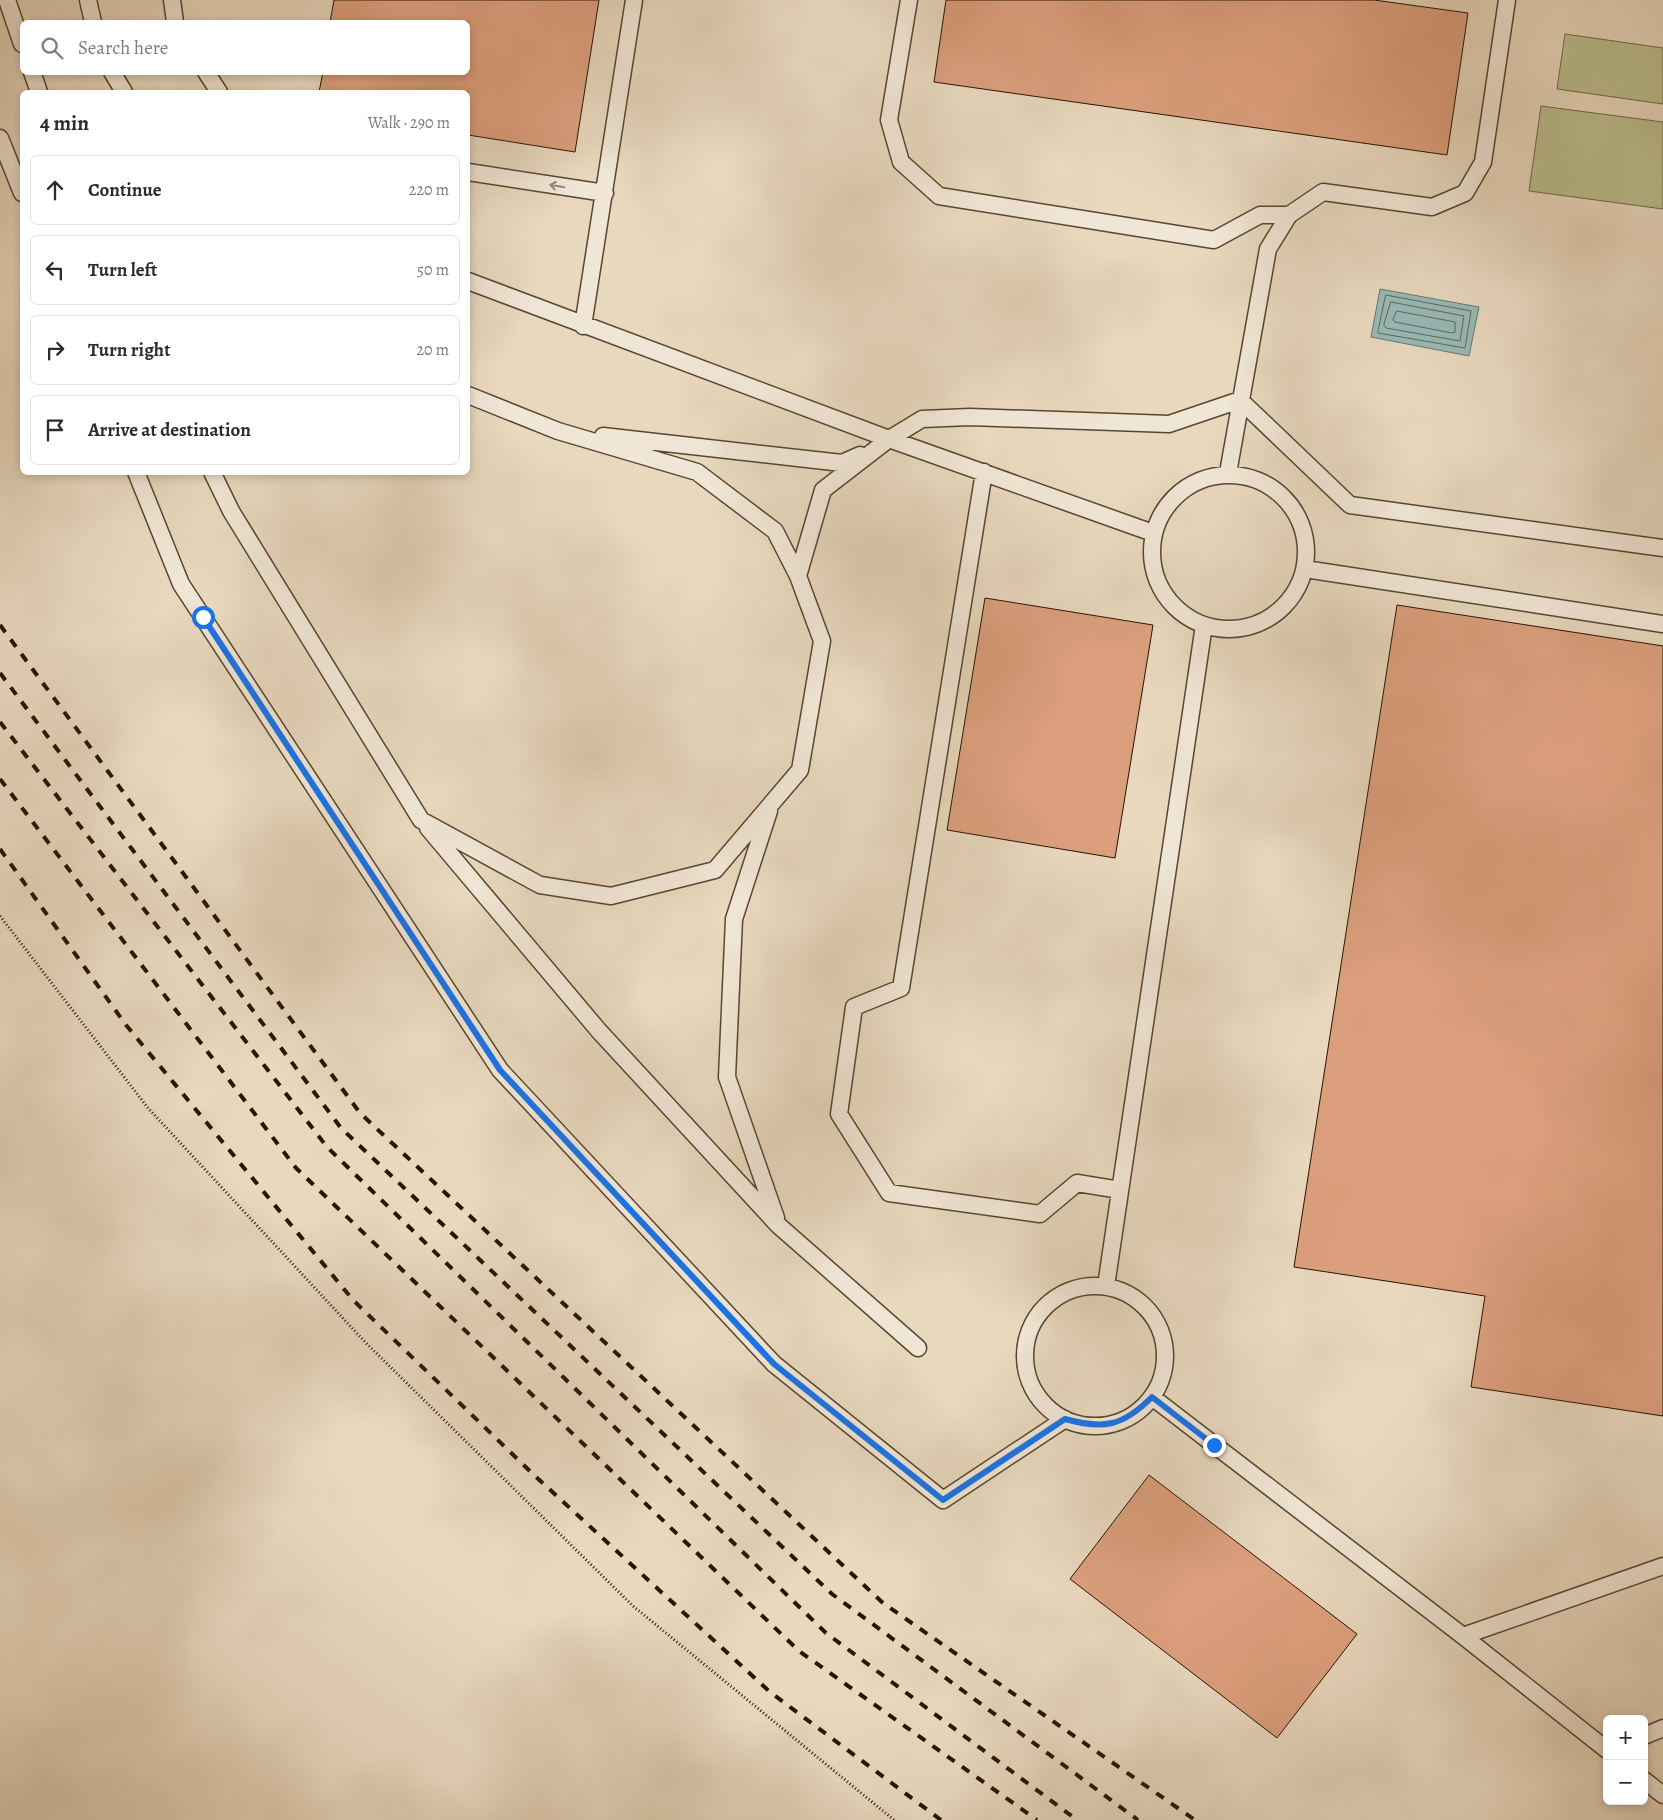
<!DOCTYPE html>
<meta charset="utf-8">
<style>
body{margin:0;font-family:Alegreya,serif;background:#f7f7f7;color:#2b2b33}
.controls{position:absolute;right:15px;bottom:15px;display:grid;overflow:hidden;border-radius:8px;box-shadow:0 2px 8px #0003}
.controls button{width:45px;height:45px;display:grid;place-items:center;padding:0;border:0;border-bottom:1px solid #e1e1e2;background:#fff;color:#2b2b33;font:25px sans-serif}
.stop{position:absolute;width:15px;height:15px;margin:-11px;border:4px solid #1a73e8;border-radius:50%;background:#fff}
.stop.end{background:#1a73e8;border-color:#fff;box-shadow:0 1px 5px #0008}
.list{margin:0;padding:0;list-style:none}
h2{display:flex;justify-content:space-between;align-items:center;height:65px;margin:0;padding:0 20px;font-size:21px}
h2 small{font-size:16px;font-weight:400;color:#7c7c81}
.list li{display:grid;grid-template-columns:32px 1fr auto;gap:15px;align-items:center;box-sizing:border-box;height:70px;margin:0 10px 10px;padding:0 10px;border:1px solid #e1e1e2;border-radius:8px}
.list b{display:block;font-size:19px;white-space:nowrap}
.list em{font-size:16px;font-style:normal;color:#7c7c81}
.icon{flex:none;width:28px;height:28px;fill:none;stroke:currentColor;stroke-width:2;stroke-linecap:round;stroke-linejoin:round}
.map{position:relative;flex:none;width:1663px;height:1820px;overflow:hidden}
.search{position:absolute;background:#fff;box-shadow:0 2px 8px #0003;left:20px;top:20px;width:450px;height:55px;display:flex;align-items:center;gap:12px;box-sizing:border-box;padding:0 18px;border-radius:8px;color:#7c7c81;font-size:19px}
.panel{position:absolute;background:#fff;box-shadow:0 2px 8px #0003;left:20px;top:90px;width:450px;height:385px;border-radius:8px}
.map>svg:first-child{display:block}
.green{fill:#bbbd8e;stroke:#726948}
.water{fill:#98b9b6;stroke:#6b776e}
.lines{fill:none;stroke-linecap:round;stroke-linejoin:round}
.shore{stroke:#60675c;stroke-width:1}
.building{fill:#dc9f7d;stroke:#281501}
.lane-casing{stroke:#584630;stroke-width:19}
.path{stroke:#281501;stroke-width:3;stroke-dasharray:1 2.5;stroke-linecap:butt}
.lane{stroke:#f0e6d5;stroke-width:16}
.rail{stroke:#281501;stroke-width:4;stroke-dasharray:9 9;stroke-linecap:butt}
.oneway{stroke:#968876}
.route{stroke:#1a73e8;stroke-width:6}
</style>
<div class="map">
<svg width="1663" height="1820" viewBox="0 0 1663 1820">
<rect width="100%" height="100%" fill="#e8d8be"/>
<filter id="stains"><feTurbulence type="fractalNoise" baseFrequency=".004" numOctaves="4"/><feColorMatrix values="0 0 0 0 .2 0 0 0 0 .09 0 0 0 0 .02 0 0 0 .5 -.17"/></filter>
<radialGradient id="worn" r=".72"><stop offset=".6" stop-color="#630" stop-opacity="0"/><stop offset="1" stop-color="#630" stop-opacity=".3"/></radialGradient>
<!-- green -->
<path class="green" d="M1565,34L1663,48V104L1557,89Z
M1541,106L1663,122V209L1529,191Z"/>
<!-- water -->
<path class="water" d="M1380,289L1479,307L1469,356L1371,337Z"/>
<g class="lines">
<!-- shore -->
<path class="shore" d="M1386,295L1471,311L1465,348L1378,333Z
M1391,302L1464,316L1460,341L1386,328L1384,325Z
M1397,311L1455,322V332L1452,333L1395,322L1393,320Z"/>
</g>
<!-- building -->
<path class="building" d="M334,0H599L575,152L468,135V92H319L323,72H468V22H330Z
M946,0H1374L1468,13L1447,155L934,82Z
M985,598L1153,625L1115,858L947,830Z
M1397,605L1663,646V1416L1471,1387L1485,1296L1294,1267Z
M1149,1475L1357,1634L1277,1738L1070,1579Z"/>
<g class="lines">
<!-- lane casing -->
<g class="lane-casing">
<path id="lane" d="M7,0L22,44
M88,0L93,22
M172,0L175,22
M909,0L889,120L901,162L939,196L1214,240L1260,215H1289
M32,72L39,92
M112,72L124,92
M206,72L219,92
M0,138L22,193
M468,172L605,193
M468,281L889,439L1153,533
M583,326L634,0
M468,395L558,431L697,472L775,531L798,576
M603,436L842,463L860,455
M136,472L181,584L500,1070L774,1364L943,1500L1065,1419
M212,472L231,511L421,820L540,885L611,896L715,870L800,770L822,641L798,576L823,490L889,439L922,419L970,417L1169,424L1240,400L1350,505L1663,548
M984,472L901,988L854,1007L839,1114L889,1193L1040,1214L1077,1183L1120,1190
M1228,473L1268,249L1289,215L1323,192L1432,207L1465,193L1483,162L1507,0
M1152 552a77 77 0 1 1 154 0a77 77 0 1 1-154 0Z
M1305,569L1663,624
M769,811L734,919L727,1077L776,1218
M428,828L599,1031L778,1225L918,1348
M1106,1286L1204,625
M1025 1356a70 70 0 1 1 140 0a70 70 0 1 1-140 0Z
M1152,1397L1463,1636L1607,1750
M1463,1636L1663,1566
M1644,1736L1663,1728
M1644,1780L1663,1795"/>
</g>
<!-- path -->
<path class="path" d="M0,916L148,1108L365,1342L633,1606L894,1820"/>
<!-- lane -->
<use href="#lane" class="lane"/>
<!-- rail -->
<path class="rail" d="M0,625L360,1113L883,1603L1195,1820
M0,673L341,1128L832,1594L1138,1820
M0,722L327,1147L826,1633L1077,1820
M0,779L296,1168L799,1651L1037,1820
M0,849L126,1025L353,1300L534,1475L770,1692L941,1820"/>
</g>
<!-- one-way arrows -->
<defs><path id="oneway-shaft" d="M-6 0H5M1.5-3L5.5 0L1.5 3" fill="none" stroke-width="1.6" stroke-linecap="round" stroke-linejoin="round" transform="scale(1.25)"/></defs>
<use class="oneway" href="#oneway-shaft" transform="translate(557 186) rotate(-171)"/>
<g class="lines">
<!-- route -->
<path class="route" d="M203,617L500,1070L774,1364L943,1500L1065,1419C1104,1430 1123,1426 1152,1397L1214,1445"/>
</g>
<rect width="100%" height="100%" filter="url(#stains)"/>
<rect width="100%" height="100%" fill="url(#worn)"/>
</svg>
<div class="controls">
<button>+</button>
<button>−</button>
</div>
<div class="stop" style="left:203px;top:617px"></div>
<div class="stop end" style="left:1214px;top:1445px"></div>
<div class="search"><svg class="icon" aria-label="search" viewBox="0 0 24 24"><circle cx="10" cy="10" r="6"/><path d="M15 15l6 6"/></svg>Search here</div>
<section class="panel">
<h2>4 min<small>Walk · 290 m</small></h2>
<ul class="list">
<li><svg class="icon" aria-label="ahead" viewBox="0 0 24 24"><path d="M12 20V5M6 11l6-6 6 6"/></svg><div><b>Continue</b></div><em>220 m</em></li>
<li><svg class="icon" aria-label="left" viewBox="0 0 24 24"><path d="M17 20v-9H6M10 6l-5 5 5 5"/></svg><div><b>Turn left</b></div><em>50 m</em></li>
<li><svg class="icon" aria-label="right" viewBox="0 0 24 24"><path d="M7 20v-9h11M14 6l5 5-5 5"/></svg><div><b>Turn right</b></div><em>20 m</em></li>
<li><svg class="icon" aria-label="arrive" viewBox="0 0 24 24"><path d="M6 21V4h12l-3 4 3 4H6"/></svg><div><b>Arrive at destination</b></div></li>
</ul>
</section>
</div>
